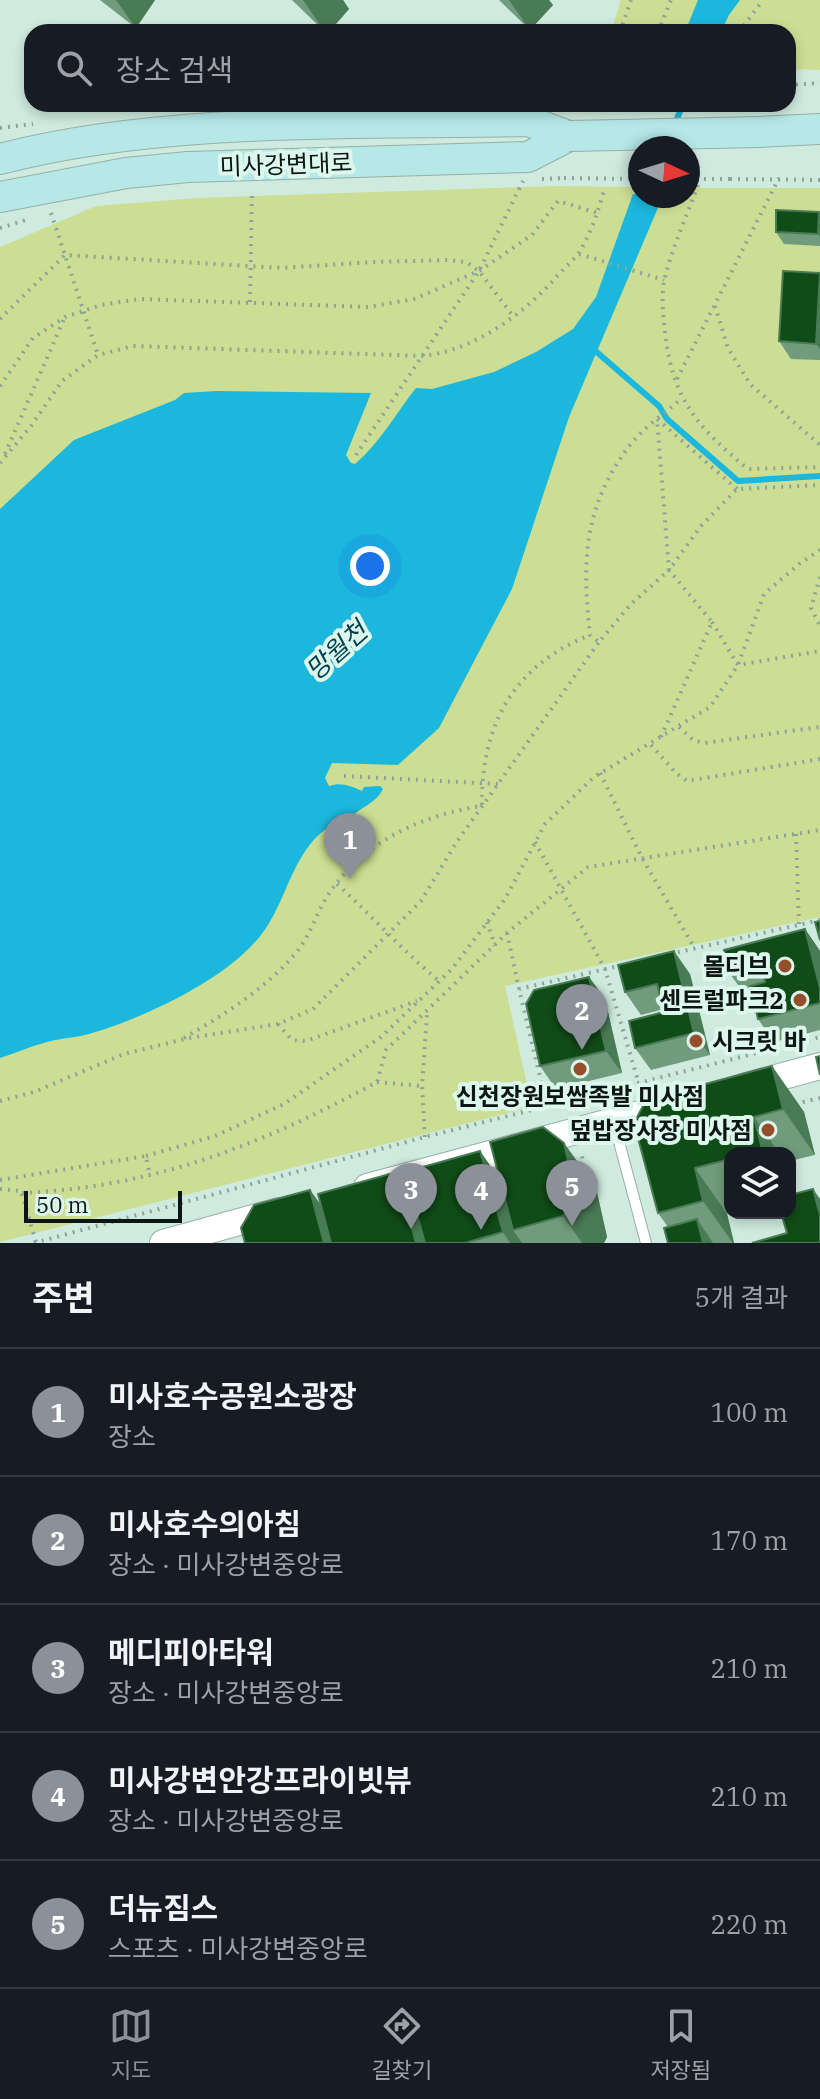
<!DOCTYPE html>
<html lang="ko">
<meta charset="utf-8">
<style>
body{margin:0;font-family:"IBM Plex Serif","Noto Sans KR",serif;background:#20242c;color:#f1f3f6}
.controls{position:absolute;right:24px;bottom:24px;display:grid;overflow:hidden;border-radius:16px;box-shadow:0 4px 12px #0003}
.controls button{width:72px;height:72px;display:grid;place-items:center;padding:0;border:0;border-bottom:2px solid #363941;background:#171b24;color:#f1f3f6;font:40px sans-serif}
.compass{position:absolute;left:628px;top:136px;width:72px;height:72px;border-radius:50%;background:#171b24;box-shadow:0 4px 12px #0003;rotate:94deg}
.scale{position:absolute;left:24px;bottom:20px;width:158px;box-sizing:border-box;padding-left:8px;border:4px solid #0d1613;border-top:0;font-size:22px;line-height:28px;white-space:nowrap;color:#0d1613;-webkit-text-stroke:6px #dcf7ec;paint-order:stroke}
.you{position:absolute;left:370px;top:566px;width:28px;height:28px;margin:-20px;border:6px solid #fff;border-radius:50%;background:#1a73e8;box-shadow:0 0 0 12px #1a73e833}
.badge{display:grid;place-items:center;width:52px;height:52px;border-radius:50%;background:#8c9099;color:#fff;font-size:26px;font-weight:700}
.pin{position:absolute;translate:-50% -66px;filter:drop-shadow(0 2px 4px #0008)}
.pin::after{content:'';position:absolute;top:42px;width:28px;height:24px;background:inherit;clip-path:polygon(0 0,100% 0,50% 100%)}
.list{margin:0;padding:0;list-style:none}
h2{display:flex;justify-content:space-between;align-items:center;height:104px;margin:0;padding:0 32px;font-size:34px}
h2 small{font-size:26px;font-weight:400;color:#9ea1a6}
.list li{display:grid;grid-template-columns:52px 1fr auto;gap:24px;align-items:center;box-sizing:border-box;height:128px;padding:0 32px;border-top:2px solid #363941}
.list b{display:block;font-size:30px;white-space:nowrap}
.list p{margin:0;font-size:26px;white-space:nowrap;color:#9ea1a6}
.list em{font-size:26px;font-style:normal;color:#9ea1a6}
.icon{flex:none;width:44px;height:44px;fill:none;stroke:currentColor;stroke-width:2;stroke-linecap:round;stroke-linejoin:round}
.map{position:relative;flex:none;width:820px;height:1243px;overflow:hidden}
.search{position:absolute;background:#171b24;box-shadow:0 4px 12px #0003;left:24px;right:24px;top:24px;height:88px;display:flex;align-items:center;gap:20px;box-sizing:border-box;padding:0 28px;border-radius:24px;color:#9ea1a6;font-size:30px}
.sheet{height:744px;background:#171b24}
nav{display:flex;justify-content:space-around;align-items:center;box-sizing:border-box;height:112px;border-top:2px solid #363941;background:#171b24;font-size:22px;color:#9ea1a6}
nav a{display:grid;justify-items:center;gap:4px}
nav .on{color:#8c9099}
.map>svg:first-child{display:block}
.green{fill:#cbde93}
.water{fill:#1bb7dc}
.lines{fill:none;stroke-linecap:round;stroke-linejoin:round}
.stream{stroke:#1bb7dc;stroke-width:6}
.service-casing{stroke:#96afa5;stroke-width:12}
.tertiary-casing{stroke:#96afa5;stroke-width:28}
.secondary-casing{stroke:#96afa5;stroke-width:32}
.path{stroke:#8da29a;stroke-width:4;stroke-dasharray:2 6;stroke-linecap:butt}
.service{stroke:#fff;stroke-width:10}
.tertiary{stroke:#fff;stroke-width:26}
.secondary{stroke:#b6e8e8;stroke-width:30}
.secondary-bridge-casing{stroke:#96afa5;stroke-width:32;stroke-linecap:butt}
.path-bridge{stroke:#8da29a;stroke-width:4;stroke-dasharray:2 6;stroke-linecap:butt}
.secondary-bridge{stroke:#b6e8e8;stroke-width:30}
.wall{fill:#709b7c}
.shaded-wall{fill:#497b54}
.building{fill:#104c18;stroke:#497b54;stroke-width:2}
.poi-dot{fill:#954e2a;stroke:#dcf7ec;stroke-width:3}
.labels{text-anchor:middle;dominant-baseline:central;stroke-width:8;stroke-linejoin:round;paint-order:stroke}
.street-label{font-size:24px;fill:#0d1613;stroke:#dcf7ec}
.poi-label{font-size:24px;font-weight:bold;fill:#0d1613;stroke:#dcf7ec;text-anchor:end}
.water-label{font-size:26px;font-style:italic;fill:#003f4e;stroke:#dcf7ec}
</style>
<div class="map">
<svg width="820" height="1243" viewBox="0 0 820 1243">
<rect width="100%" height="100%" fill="#cfeadf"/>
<!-- green -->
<path class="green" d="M621,0H820V70L788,69V32H611Z
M556,186L640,187V196H688V188H820V917L505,986L532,1107L0,1242V247L96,206L196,198Z"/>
<!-- water -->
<path class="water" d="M698,0H740L729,15L721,32H685Z
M633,194L663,196L569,417L512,589L439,728L398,765L332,763L325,778L329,786C342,782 350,786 362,791L364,787L380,786L383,789C376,803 363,806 352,816C347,820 343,826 339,832L326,829C294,852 287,897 266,928C234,977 144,1018 89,1034C75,1038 60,1038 47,1042C31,1046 16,1053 0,1058V509L74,440L175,400L184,393L216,391L371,393L346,455L351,463L355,464C380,443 396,413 416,388L432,389L494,372L536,352L573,329L596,297Z"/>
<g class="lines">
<!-- stream -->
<path class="stream" d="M674,126L683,104
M592,348L659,406L667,419L738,481L820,476"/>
<!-- service casing -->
<g class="service-casing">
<path id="service" d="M614,1123L646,1243"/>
</g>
<!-- tertiary casing -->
<g class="tertiary-casing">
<path id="tertiary" d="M746,1086L820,1066
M367,1187L673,1105
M163,1243L279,1211"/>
</g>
<!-- secondary casing -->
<g class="secondary-casing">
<path id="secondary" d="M759,132L820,129
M0,159C165,116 358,125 528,121L569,136
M0,197L126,173L188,167L528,157L569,136"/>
</g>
<!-- path -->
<path class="path" d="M620,32L631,0
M658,32L671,0
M739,32L763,0
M788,85L820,83
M0,128L33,124
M542,179L564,178
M730,179L820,180
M698,185C687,215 673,246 665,277C661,295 663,315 665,332C672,399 698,428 748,469L820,467
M51,213L98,355
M0,228L26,220
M579,254L664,280
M250,302L252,190
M715,306L728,348L750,384L820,445
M0,319L65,255L282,268L373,262L449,260L466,262L479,271L513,316
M677,379L779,178
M0,386L33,338L65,317L101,305L140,299L368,307L414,299L479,271L532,235L558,201L598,213
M5,454L64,319
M356,455L479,271L523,181
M0,463L31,426L62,381L98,355L133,346L423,356C476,350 525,313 559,274C566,266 575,259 580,251C592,231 599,208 605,187
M737,489L657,419L669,570L701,526L737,489L820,485
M820,577L811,608L820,626
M712,622L738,665L820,651
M679,727L693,740L704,743L820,727
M661,737L712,622L669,570L631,604L599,642L590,635C582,561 583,507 630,445C644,427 664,414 681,399
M651,745L676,773L687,781L820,759
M600,773L642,858L695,949
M344,776L498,784
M796,834L799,925
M535,842L605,969L639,1084
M337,884C372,916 403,951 439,981
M487,922L495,946
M507,933L519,989
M670,954L820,920
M278,1024L292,1040L306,1041L417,1001
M184,1038C225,1014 269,987 299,949C311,933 317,912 328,895C363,842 421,815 482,806C481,725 513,666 590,635
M377,1082L422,1086
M0,1101L34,1092L124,1054L189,1038L278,1024L313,1009L421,901L456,843L599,642
M795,1104L820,1098
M547,1106L519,989L623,965
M425,1137L422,1086L427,1015
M146,1156L215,1136L284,1104L381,1037L452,969L505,899L545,824L594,777L710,707L738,665L764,594L799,564L820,550
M575,1167L584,1165L581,1152
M0,1180L146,1156L150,1176
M0,1189L21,1191L36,1242
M22,1193C155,1187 261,1145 377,1082L386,1050L507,933L588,867L820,830
M34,1243L425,1137L820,1037"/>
<!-- service -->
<use href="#service" class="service"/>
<!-- tertiary -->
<use href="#tertiary" class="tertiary"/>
<!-- secondary -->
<use href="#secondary" class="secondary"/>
<!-- secondary-bridge casing -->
<g class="secondary-bridge-casing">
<path id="secondary-bridge" d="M569,136L759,132"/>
</g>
<!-- path-bridge -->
<path class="path-bridge" d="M564,178L640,179
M688,179H730"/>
<!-- secondary-bridge -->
<use href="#secondary-bridge" class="secondary-bridge"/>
</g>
<!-- wall -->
<path class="wall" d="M100,0H155L136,28Z
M292,0H343L349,9L329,32H325Z
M499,0H549L553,5L530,30Z
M819,212L820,214V246L784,244L776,232Z
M820,273V360L791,359L779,341Z
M805,929L820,951V1030L774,1042L758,1019L752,995L746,996L730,974Z
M690,974L710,1055L651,1070L635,1048L664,1012V1009L641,1015L625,992Z
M589,977L605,999L622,1073L556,1089L540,1066Z
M772,1066L804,1112L815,1155L790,1161V1153H730V1213L727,1214L734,1243H668V1227L658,1213Z
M564,1143L596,1188L607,1237L604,1243H245L310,1190L321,1205L411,1192L480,1151L500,1180Z"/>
<!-- shaded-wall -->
<path class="shaded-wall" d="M116,0H155L136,28Z
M303,0H343L349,9L329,32H325Z
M509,0H549L553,5L530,30Z
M819,212L820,214V237L818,234Z
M820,274V349L816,344Z
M805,929L820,951V988Z
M674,951L690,974L710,1055L694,1033Z
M589,977L605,999L622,1073L606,1051Z
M772,1066L804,1112L815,1155L783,1109Z
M754,1117L779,1153H763Z
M564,1143L596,1188L607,1237L604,1243H582L563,1216Z
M480,1151L511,1196L513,1230L522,1243H510L503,1232Z
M695,1168L727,1214L734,1243H733L703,1201Z
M397,1172L429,1218L436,1243H416Z
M790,1179L796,1200L790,1192Z
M813,1189L820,1199V1215Z
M310,1190L342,1235L344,1243H324Z
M697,1219L713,1243H703Z"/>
<!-- building -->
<path class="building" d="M776,210L819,212L818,234L776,232Z
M783,271L820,273L816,344L779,341Z
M820,921V940L815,922Z
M805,929L820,988V1003L758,1019L750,986L765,982L761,966L730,974L724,950Z
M674,951L694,1033L635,1048L629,1021L664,1012L657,984L625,992L618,965Z
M589,977L606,1051L540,1066L526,1004L534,990Z
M820,1056V1075L816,1057Z
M772,1066L783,1109L754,1117L763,1153H730V1159L695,1168L703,1201L658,1213L634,1123L646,1100Z
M543,1127L564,1143L575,1192L563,1216L513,1230L490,1142Z
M480,1151L503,1232L465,1243H425L405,1172Z
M397,1172L416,1243H331L318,1194Z
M813,1189L820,1215V1243H752L787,1233L781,1213H790V1195Z
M310,1190L324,1243H245L241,1228L254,1205Z
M697,1219L703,1243H668L664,1228Z"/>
<!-- markers -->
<g class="poi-dot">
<circle cx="785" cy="966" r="8"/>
<circle cx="800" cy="1000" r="8"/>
<circle cx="696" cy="1041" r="8"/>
<circle cx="580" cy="1069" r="8"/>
<circle cx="768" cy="1130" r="8"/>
</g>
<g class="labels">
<!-- street labels -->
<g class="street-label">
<text transform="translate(286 164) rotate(-2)">미사강변대로</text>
</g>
<!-- poi labels -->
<g class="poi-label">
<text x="769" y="966">몰디브</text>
<text x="784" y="1000">센트럴파크2</text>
<text x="712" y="1041" text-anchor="start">시크릿 바</text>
<text x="580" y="1096" text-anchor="middle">신천장원보쌈족발 미사점</text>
<text x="752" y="1130">덮밥장사장 미사점</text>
</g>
<!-- water labels -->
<g class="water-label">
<text transform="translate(336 650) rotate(-42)">망월천</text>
</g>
</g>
</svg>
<div class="controls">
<button><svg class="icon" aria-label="layers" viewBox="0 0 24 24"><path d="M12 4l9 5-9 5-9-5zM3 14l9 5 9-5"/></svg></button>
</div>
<svg class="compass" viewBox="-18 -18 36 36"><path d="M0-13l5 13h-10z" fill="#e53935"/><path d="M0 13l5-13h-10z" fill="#9ea1a6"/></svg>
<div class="scale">50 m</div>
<div class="you"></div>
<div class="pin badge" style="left:350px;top:879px">1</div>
<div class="pin badge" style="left:582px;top:1050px">2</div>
<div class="pin badge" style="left:411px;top:1229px">3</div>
<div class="pin badge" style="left:481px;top:1230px">4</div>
<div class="pin badge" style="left:572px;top:1226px">5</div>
<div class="search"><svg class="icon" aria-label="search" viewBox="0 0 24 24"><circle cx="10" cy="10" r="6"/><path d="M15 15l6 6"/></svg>장소 검색</div>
</div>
<section class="sheet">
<h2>주변<small>5개 결과</small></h2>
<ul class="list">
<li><span class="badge">1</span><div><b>미사호수공원소광장</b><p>장소</p></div><em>100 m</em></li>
<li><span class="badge">2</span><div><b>미사호수의아침</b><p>장소 · 미사강변중앙로</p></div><em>170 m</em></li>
<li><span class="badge">3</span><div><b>메디피아타워</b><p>장소 · 미사강변중앙로</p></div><em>210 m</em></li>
<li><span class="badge">4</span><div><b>미사강변안강프라이빗뷰</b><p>장소 · 미사강변중앙로</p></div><em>210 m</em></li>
<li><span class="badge">5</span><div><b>더뉴짐스</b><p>스포츠 · 미사강변중앙로</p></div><em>220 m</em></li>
</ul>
</section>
<nav>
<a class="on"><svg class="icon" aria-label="map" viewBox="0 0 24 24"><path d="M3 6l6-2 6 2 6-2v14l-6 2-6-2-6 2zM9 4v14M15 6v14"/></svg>지도</a>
<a><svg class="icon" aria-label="directions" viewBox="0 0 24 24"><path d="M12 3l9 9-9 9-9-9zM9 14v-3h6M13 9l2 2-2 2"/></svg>길찾기</a>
<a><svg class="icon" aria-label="saved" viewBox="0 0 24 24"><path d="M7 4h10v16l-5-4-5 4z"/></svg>저장됨</a>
</nav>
